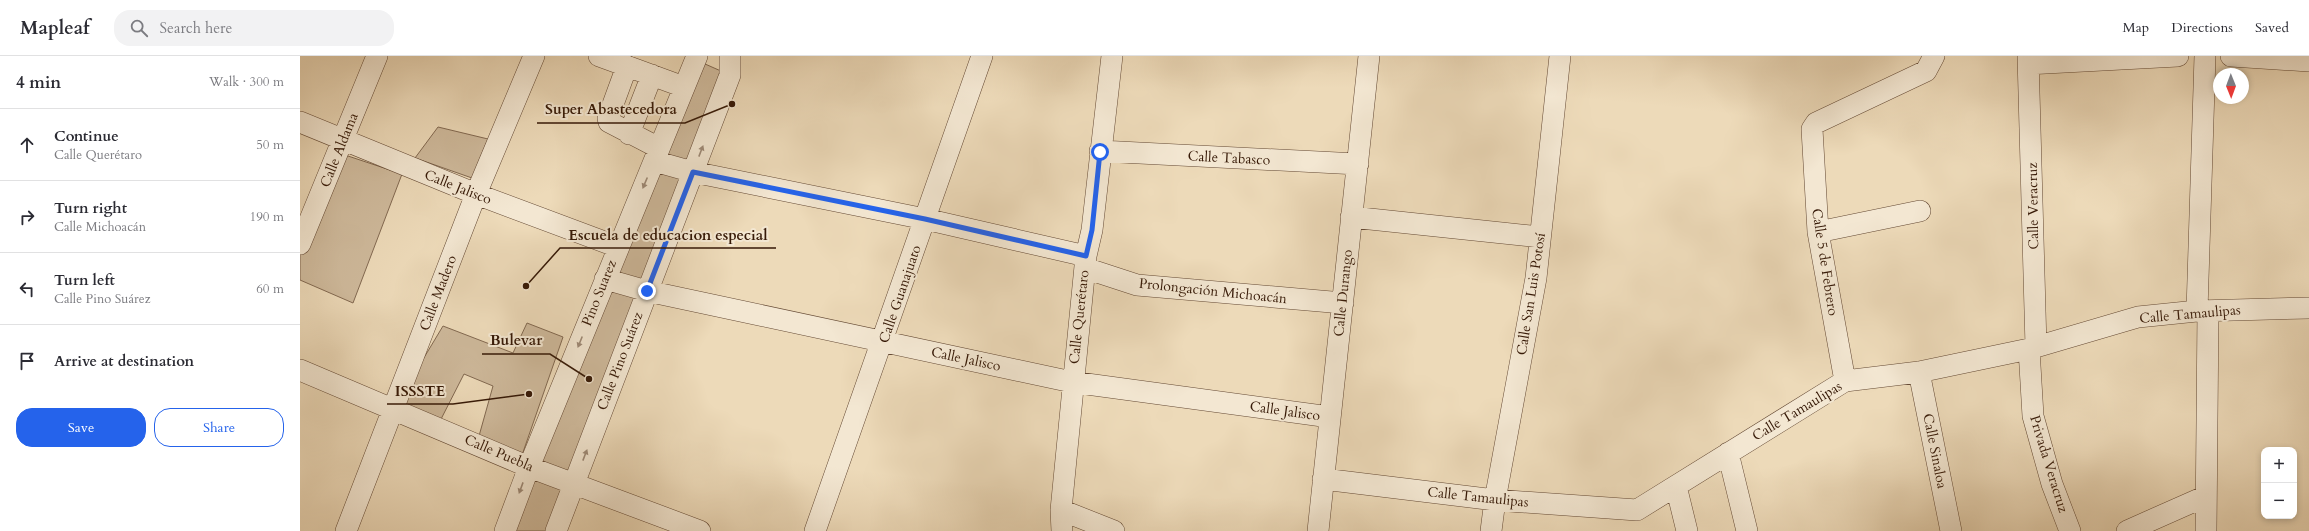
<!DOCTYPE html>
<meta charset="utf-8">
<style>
body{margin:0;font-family:Cardo,serif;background:#f2f2f3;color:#2b2b33}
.controls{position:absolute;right:12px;bottom:12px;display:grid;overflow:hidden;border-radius:8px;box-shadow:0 2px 6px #0003}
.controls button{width:36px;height:36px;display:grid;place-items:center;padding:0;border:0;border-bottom:1px solid #e1e1e2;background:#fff;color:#2b2b33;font:20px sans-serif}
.compass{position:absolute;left:1913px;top:12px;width:36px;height:36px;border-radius:50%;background:#fff;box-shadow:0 2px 6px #0003;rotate:179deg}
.stop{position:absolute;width:12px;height:12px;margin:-9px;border:3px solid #2563eb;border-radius:50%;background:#fff}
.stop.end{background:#2563eb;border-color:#fff;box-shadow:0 1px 4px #0008}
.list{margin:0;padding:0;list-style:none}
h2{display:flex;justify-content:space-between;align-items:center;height:52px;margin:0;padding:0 16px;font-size:17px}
h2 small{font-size:13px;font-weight:400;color:#7c7c81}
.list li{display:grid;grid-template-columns:26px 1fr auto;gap:12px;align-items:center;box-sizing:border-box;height:72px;padding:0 16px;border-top:1px solid #e1e1e2}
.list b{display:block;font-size:15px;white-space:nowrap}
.list p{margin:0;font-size:13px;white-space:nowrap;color:#7c7c81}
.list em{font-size:13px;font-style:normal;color:#7c7c81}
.actions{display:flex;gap:8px;padding:12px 16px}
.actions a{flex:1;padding:9px 0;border:1px solid #2563eb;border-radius:16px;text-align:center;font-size:14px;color:#2563eb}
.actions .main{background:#2563eb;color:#fff}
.icon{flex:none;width:22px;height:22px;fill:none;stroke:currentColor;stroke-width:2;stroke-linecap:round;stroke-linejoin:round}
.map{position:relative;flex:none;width:2009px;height:475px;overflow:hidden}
header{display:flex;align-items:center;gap:24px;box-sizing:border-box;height:56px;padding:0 20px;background:#fff;border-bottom:1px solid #e1e1e2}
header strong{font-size:19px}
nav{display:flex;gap:22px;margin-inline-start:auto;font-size:14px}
.search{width:280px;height:36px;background:#f2f2f3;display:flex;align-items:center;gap:10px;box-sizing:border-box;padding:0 14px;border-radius:16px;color:#7c7c81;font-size:15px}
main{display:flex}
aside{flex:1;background:#fff}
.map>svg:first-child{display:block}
.green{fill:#ceb99b;stroke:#826951}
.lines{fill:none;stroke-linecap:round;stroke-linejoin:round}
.minor-casing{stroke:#644934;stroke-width:22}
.minor{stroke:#f3e7d2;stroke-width:21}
.oneway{fill:#9e8a77}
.route{stroke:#2563eb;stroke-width:5}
.labels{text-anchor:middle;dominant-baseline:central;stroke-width:4;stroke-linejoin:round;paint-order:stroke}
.street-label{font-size:14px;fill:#361907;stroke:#f3e7d2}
.leader{fill:none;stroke:#361907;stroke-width:1.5}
.callout-dot{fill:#361907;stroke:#f3e7d2;stroke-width:1.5}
.callout-label{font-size:15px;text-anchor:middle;font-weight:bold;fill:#361907;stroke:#f3e7d2;stroke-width:4;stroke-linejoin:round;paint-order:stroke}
</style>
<header>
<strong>Mapleaf</strong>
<div class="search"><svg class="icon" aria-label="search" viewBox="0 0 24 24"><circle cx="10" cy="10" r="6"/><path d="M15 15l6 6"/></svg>Search here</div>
<nav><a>Map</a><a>Directions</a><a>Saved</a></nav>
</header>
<main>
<aside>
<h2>4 min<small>Walk · 300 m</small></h2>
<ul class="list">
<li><svg class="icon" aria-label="ahead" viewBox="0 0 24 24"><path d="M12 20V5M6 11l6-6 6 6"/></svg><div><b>Continue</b><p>Calle Querétaro</p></div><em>50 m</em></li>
<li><svg class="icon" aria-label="right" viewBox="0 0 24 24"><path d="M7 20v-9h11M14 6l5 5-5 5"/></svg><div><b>Turn right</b><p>Calle Michoacán</p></div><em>190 m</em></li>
<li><svg class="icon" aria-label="left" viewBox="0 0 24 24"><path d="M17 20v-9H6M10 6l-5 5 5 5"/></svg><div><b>Turn left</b><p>Calle Pino Suárez</p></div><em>60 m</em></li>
<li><svg class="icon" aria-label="arrive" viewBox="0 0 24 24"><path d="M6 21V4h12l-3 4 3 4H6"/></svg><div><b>Arrive at destination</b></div></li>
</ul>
<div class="actions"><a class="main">Save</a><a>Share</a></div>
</aside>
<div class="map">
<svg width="2009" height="475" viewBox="0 0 2009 475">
<rect width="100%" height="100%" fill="#eddab9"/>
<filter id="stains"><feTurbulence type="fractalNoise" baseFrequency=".005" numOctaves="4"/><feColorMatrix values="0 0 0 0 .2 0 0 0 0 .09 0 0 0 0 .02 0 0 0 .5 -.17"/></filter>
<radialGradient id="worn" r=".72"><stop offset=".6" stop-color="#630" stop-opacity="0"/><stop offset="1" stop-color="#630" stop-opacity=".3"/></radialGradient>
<!-- green -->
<path class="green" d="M396,4L430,19L256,475H205Z
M138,71L188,83L172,122L115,102Z
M39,97L102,118L53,247L0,224V193Z
M227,267L263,281L221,402L179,380L193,330L164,318L138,369L95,350L143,270L213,297Z"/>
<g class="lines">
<!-- minor casing -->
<g class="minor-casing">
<path id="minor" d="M299,0L384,31
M1728,0L1736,291
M1931,0L2009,5
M1729,8L1878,0
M327,10L308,62L309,66L359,92
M0,66L176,138L318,191
M329,78L352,19
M800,95L1058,108
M354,105L393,116L625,163L786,200
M1051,161L1240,181
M1518,176L1620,155
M0,188L77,0
M785,212L837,229L1043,247
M305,223L347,235L772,326L1030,361
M1897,255L1905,0
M1729,293L1733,360L1752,428L1770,475
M0,314L229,411L400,475
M1619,316L1651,475
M1545,325L1518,176L1512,73L1516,67L1626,15L1634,0
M1428,397L1447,475
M1023,423L1195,444L1337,454L1545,325L1619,316L1729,293L1838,261L1897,255L2009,252
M1376,430L1387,475
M761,454L814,475
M46,475L176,138L234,0
M205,475L229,411L397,0
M256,475L430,19V0
M515,475L682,0
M762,475L761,454L786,200L792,174L812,0
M1018,475L1069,0
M1191,475L1195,444L1236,222L1260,0
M1827,475L1906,440
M1906,475L1908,255"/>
</g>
<!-- minor -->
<use href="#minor" class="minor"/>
</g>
<!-- one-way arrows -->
<defs><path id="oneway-solid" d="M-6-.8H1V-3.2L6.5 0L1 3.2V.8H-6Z"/></defs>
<g class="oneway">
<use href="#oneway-solid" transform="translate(401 95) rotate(-69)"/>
<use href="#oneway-solid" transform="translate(345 127) rotate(113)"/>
<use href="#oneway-solid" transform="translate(280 286) rotate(112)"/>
<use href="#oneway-solid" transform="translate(285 399) rotate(-69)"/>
<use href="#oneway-solid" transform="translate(221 432) rotate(110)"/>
</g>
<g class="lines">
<!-- route -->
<path class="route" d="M347,235L393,116L625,163L786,200L792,174L800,96"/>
</g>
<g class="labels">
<!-- street labels -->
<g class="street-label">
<text transform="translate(39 94) rotate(-68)">Calle Aldama</text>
<text transform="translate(929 102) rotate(3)">Calle Tabasco</text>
<text transform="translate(158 131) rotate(22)">Calle Jalisco</text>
<text transform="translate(1733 150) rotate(-91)">Calle Veracruz</text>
<text transform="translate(1525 206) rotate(81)">Calle 5 de Febrero</text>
<text transform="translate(913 235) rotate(6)">Prolongación Michoacán</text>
<text transform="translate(138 237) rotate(-69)">Calle Madero</text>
<text transform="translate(299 237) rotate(-68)">Pino Suarez</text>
<text transform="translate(1043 237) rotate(-84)">Calle Durango</text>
<text transform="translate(600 238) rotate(-71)">Calle Guanajuato</text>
<text transform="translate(1231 238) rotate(-81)">Calle San Luis Potosí</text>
<text transform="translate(1890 258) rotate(-5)">Calle Tamaulipas</text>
<text transform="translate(779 261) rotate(-84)">Calle Querétaro</text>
<text transform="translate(666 303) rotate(12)">Calle Jalisco</text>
<text transform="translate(320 305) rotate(-69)">Calle Pino Suárez</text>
<text transform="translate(985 355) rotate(8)">Calle Jalisco</text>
<text transform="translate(1497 355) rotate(-31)">Calle Tamaulipas</text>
<text transform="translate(1635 395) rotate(79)">Calle Sinaloa</text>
<text transform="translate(199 397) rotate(23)">Calle Puebla</text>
<text transform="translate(1749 408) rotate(73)">Privada Veracruz</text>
<text transform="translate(1178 441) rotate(6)">Calle Tamaulipas</text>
</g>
</g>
<!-- callouts -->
<path class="leader" d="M432 48L385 67H237M226 230L260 192H476M289 323L250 298H182M229 338L153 348H87"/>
<g class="callout-dot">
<circle cx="432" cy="48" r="4"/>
<circle cx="226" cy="230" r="4"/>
<circle cx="289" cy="323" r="4"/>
<circle cx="229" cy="338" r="4"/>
</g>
<g class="callout-label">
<text x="311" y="58">Super Abastecedora</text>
<text x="368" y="184">Escuela de educacion especial</text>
<text x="216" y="289">Bulevar</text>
<text x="120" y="340">ISSSTE</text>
</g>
<rect width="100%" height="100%" filter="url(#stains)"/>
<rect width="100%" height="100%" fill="url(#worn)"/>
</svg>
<div class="controls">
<button>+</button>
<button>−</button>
</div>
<svg class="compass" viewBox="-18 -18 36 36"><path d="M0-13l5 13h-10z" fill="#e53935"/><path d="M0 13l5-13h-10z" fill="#7c7c81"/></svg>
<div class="stop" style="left:800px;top:96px"></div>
<div class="stop end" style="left:347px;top:235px"></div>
</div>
</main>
